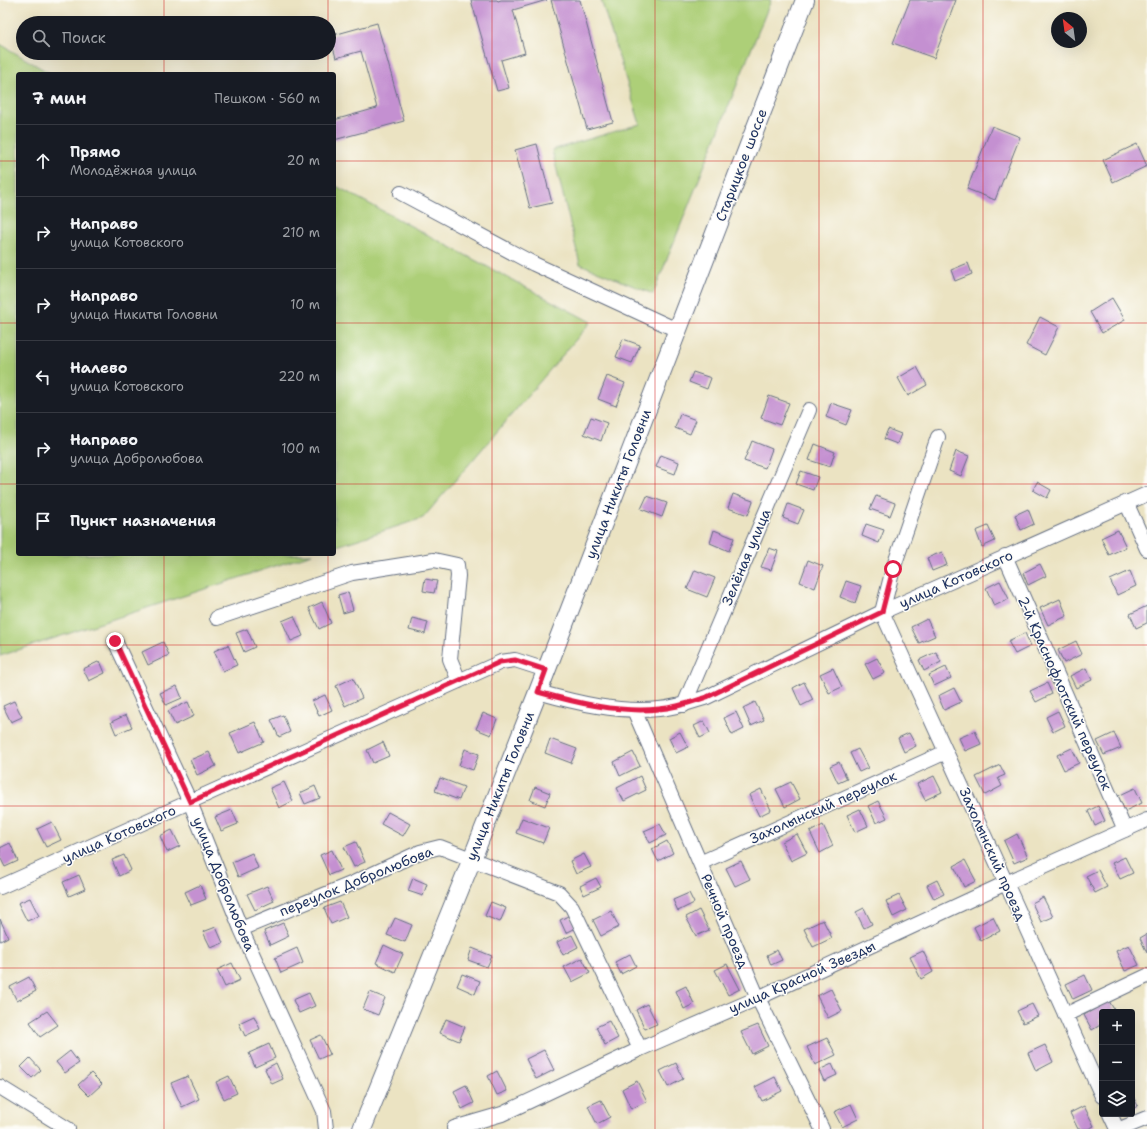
<!DOCTYPE html>
<html lang="ru">
<meta charset="utf-8">
<style>
body{margin:0;font-family:"Shantell Sans",sans-serif;background:#20242c;color:#f1f3f6}
.controls{position:absolute;right:12px;bottom:12px;display:grid;overflow:hidden;border-radius:4px;box-shadow:0 4px 16px #0002}
.controls button{width:36px;height:36px;display:grid;place-items:center;padding:0;border:0;border-bottom:1px solid #363941;background:#171b24;color:#f1f3f6;font:20px sans-serif}
.compass{position:absolute;left:1051px;top:12px;width:36px;height:36px;border-radius:50%;background:#171b24;box-shadow:0 4px 16px #0002;rotate:331deg}
.stop{position:absolute;width:12px;height:12px;margin:-9px;border:3px solid #e11d48;border-radius:50%;background:#fff}
.stop.end{background:#e11d48;border-color:#fff;box-shadow:0 1px 4px #0008}
.list{margin:0;padding:0;list-style:none}
h2{display:flex;justify-content:space-between;align-items:center;height:52px;margin:0;padding:0 16px;font-size:17px}
h2 small{font-size:13px;font-weight:400;color:#9ea1a6}
.list li{display:grid;grid-template-columns:26px 1fr auto;gap:12px;align-items:center;box-sizing:border-box;height:72px;padding:0 16px;border-top:1px solid #363941}
.list b{display:block;font-size:15px;white-space:nowrap}
.list p{margin:0;font-size:13px;white-space:nowrap;color:#9ea1a6}
.list em{font-size:13px;font-style:normal;color:#9ea1a6}
.icon{flex:none;width:22px;height:22px;fill:none;stroke:currentColor;stroke-width:2;stroke-linecap:round;stroke-linejoin:round}
.map{position:relative;flex:none;width:1147px;height:1129px;overflow:hidden}
.search{position:absolute;background:#171b24;box-shadow:0 4px 16px #0002;left:16px;top:16px;width:320px;height:44px;display:flex;align-items:center;gap:10px;box-sizing:border-box;padding:0 14px;border-radius:22px;color:#9ea1a6;font-size:15px}
.panel{position:absolute;background:#171b24;box-shadow:0 4px 16px #0002;left:16px;top:72px;width:320px;height:484px;border-radius:4px}
.map>svg:first-child{display:block}
.green{fill:#adcf78;stroke:#647f6b}
.building{fill:#c490d1}
.lines{fill:none;stroke-linecap:round;stroke-linejoin:round}
.minor-casing{stroke:#646e81;stroke-width:16}
.major-casing{stroke:#646e81;stroke-width:20}
.minor{stroke:#fff;stroke-width:14}
.major{stroke:#fff;stroke-width:18}
.route{stroke:#e11d48;stroke-width:5}
.grid{fill:none;stroke:#d62828;stroke-width:1;stroke-opacity:0.55}
.labels{text-anchor:middle;dominant-baseline:central;stroke-width:3;stroke-linejoin:round;paint-order:stroke}
.street-label{font-size:14px;fill:#1b2f5e;stroke:#fdfcf7}
</style>
<div class="map">
<svg width="1147" height="1129" viewBox="0 0 1147 1129">
<rect width="100%" height="100%" fill="#fdfcf7"/>
<filter id="ink" filterUnits="userSpaceOnUse"><feTurbulence type="fractalNoise" baseFrequency=".025" numOctaves="2"/><feDisplacementMap in="SourceGraphic" scale="8" xChannelSelector="R" yChannelSelector="G"/><feConvolveMatrix kernelMatrix="1 2 1 2 8 2 1 2 1" color-interpolation-filters="sRGB"/></filter>
<filter id="wash" filterUnits="userSpaceOnUse"><feTurbulence type="fractalNoise" baseFrequency=".012" numOctaves="4" result="noise"/><feDisplacementMap in="SourceGraphic" scale="16" xChannelSelector="R" yChannelSelector="G"/><feGaussianBlur stdDeviation="0.9" result="paint"/><feColorMatrix in="noise" values="0 0 0 0 0 0 0 0 0 0 0 0 0 0 0 0 0 1.4 0 .05"/><feComposite in="paint" operator="in"/></filter>
<g filter="url(#wash)">
<rect width="100%" height="100%" fill="#ebe3c2"/>
<!-- green -->
<path class="green" d="M601,0H771L653,294L580,264L552,150L640,124Z
M0,44L51,74H18V554H312L0,656Z
M334,185L591,322L423,518L334,547Z"/>
<g id="blocks">
<!-- building -->
<path class="building" d="M471,0H497L498,1L501,0H547L513,10L525,53L501,60L509,88L497,91Z
M551,0H580L613,122L587,129Z
M910,0H956L934,58L893,43Z
M377,23L404,121L334,140V120L377,108L361,51L336,58L330,36Z
M992,126L1020,137L995,200L967,189Z
M537,144L552,203L530,208L515,150Z
M1137,144L1147,166L1113,182L1103,160Z
M968,263L972,274L955,281L951,270Z
M1112,298L1125,320L1102,333L1090,312Z
M1040,317L1059,327L1045,355L1026,345Z
M623,339L640,345L632,363L616,357Z
M917,367L927,385L908,396L898,378Z
M693,372L711,378L707,389L689,382Z
M607,376L625,383L616,406L598,399Z
M769,396L789,403L780,425L761,418Z
M831,403L852,410L846,425L826,417Z
M680,414L696,420L690,434L675,428Z
M591,417L607,423L601,441L584,434Z
M888,429L901,434L897,444L884,439Z
M752,441L772,449L765,468L744,461Z
M815,444L835,452L830,467L809,460Z
M956,451L969,456L961,476L949,471Z
M661,455L679,462L675,474L656,467Z
M801,471L818,477L813,490L796,484Z
M1037,482L1051,490L1047,498L1033,490Z
M733,494L753,501L748,515L728,508Z
M647,496L667,503L662,517L641,509Z
M876,496L895,503L890,516L870,509Z
M788,504L804,510L798,524L783,518Z
M1028,509L1034,524L1021,530L1015,515Z
M866,524L884,530L879,543L862,536Z
M988,526L995,541L982,547L976,531Z
M714,530L734,538L729,551L710,543Z
M1118,530L1126,547L1109,555L1101,538Z
M769,548L778,551L771,570L761,567Z
M942,552L947,565L932,571L927,558Z
M808,560L823,566L815,588L800,582Z
M1040,564L1046,576L1028,585L1023,573Z
M695,570L715,578L707,597L687,589Z
M1130,571L1136,586L1117,595L1110,580Z
M425,579L437,581L434,593L423,591Z
M846,581L861,586L855,603L840,597Z
M1000,581L1009,599L994,606L986,588Z
M348,592L353,610L343,613L338,595Z
M1060,599L1067,616L1048,625L1040,608Z
M322,602L331,623L319,629L309,608Z
M1147,606V623L1136,628L1130,614Z
M294,616L303,636L291,641L282,621Z
M412,618L428,622L425,634L409,630Z
M927,619L935,636L919,643L911,627Z
M247,629L255,647L244,652L236,633Z
M1025,633L1031,646L1015,654L1008,641Z
M1076,641L1082,654L1064,663L1058,650Z
M163,642L169,655L148,665L142,652Z
M228,645L237,665L223,671L214,651Z
M936,652L941,662L924,671L919,660Z
M877,658L885,673L873,679L865,664Z
M100,661L105,673L89,681L83,669Z
M946,667L951,678L934,686L929,675Z
M833,668L842,687L829,693L820,674Z
M1086,668L1092,680L1076,688L1070,676Z
M353,678L362,698L345,706L336,686Z
M804,682L813,700L801,706L793,688Z
M1047,683L1052,694L1036,702L1030,691Z
M177,686L182,698L166,705L160,693Z
M954,688L961,702L944,710L938,696Z
M325,695L332,710L319,716L312,701Z
M14,701L22,717L11,722L3,706Z
M188,702L194,716L175,725L168,711Z
M755,702L764,720L751,726L743,708Z
M1058,711L1065,726L1053,732L1046,717Z
M736,712L744,729L732,735L724,718Z
M483,713L497,719L491,735L476,729Z
M126,715L132,727L116,734L111,722Z
M283,715L290,732L279,737L271,720Z
M704,721L710,733L700,738L694,726Z
M255,722L264,742L239,753L230,733Z
M975,731L981,744L965,751L959,738Z
M680,732L688,747L676,753L669,738Z
M909,733L916,746L904,752L898,738Z
M1114,733L1121,748L1104,755L1097,741Z
M550,739L577,749L571,763L545,753Z
M383,742L389,756L373,763L367,750Z
M1072,748L1079,763L1064,770L1057,755Z
M465,749L479,754L473,770L459,765Z
M858,749L868,768L859,772L850,753Z
M209,752L216,766L197,775L190,760Z
M633,752L640,766L620,776L614,762Z
M839,762L847,779L838,783L830,766Z
M1000,765L1005,775L998,778L1002,786L985,795L976,777Z
M640,776L646,790L624,801L617,788Z
M934,776L942,792L925,800L917,784Z
M440,778L464,787L459,800L435,791Z
M284,782L293,801L279,808L270,788Z
M791,782L800,799L785,807L776,789Z
M315,786L320,798L305,804L300,793Z
M535,787L550,793L545,806L530,800Z
M1135,788L1142,803L1125,811L1118,796Z
M761,789L771,810L759,816L749,795Z
M878,801L887,818L876,823L868,806Z
M1098,806L1105,821L1095,826L1088,811Z
M860,809L868,826L855,832L847,815Z
M232,810L238,824L221,831L215,817Z
M388,812L410,824L403,836L381,824Z
M522,818L549,828L543,843L516,833Z
M52,822L61,840L46,847L37,829Z
M660,824L666,835L650,843L644,831Z
M823,825L833,846L820,853L810,832Z
M172,830L180,846L167,852L160,836Z
M797,834L807,853L791,861L782,842Z
M1017,834L1028,857L1014,863L1004,841Z
M667,841L673,853L658,861L652,849Z
M356,842L365,862L354,867L344,847Z
M10,843L18,861L5,867L0,857V848Z
M332,850L341,870L329,875L320,855Z
M252,853L258,868L238,877L232,862Z
M584,854L591,867L576,874L570,861Z
M124,855L131,870L119,876L112,860Z
M1125,857L1133,873L1120,879L1112,863Z
M965,860L976,881L964,887L954,866Z
M741,861L750,879L735,886L726,868Z
M1098,870L1107,887L1095,893L1086,876Z
M79,875L85,889L69,896L63,882Z
M413,878L427,884L423,896L408,891Z
M596,878L601,887L584,895L580,886Z
M937,880L944,894L934,899L927,885Z
M200,885L206,899L191,905L185,892Z
M267,886L274,901L255,910L247,894Z
M689,893L694,903L678,911L673,900Z
M899,895L907,910L893,917L886,901Z
M1043,897L1053,917L1041,922L1032,903Z
M30,898L39,916L27,921L18,903Z
M340,902L347,917L331,924L324,908Z
M491,902L506,908L500,922L485,916Z
M864,908L872,924L864,928L856,912Z
M699,910L709,930L696,936L686,917Z
M611,911L619,927L601,936L593,920Z
M570,915L576,928L566,933L560,920Z
M993,917L1000,931L981,941L974,927Z
M395,918L412,925L405,942L387,935Z
M0,919L8,937L0,941Z
M823,920L832,938L813,947L804,929Z
M283,923L289,936L270,945L264,931Z
M216,927L223,943L211,948L203,932Z
M1147,934V953L1140,938Z
M572,935L578,947L563,955L557,942Z
M384,945L403,954L395,972L376,963Z
M1129,945L1139,965L1125,971L1116,951Z
M297,948L303,963L281,973L275,958Z
M472,948L492,956L487,967L468,960Z
M777,950L782,960L771,965L767,955Z
M923,951L933,972L921,979L910,957Z
M630,954L636,966L621,974L615,962Z
M582,958L590,973L572,982L564,967Z
M232,963L240,980L225,987L217,970Z
M727,964L740,989L728,995L715,970Z
M462,974L480,981L475,994L457,986Z
M1085,975L1092,990L1073,999L1066,984Z
M29,977L36,991L17,1001L10,987Z
M686,986L694,1004L684,1009L676,991Z
M831,989L842,1011L828,1018L817,996Z
M370,992L385,998L378,1015L363,1009Z
M309,993L315,1006L299,1013L293,1000Z
M1109,1001L1115,1011L1112,1012H1102V1018L1099,1020L1102,1024L1092,1030L1084,1015Z
M647,1004L657,1024L645,1029L636,1010Z
M1032,1004L1038,1016L1023,1023L1017,1011Z
M47,1011L58,1025L40,1037L30,1022Z
M254,1016L260,1029L245,1036L239,1023Z
M446,1019L465,1027L459,1041L440,1033Z
M609,1021L618,1038L605,1045L596,1027Z
M758,1025L768,1046L752,1054L741,1032Z
M321,1035L330,1054L319,1059L310,1040Z
M827,1038L836,1055L815,1065L807,1047Z
M269,1044L275,1058L255,1067L249,1053Z
M1045,1045L1053,1062L1036,1071L1028,1053Z
M544,1050L554,1070L536,1079L526,1059Z
M70,1051L79,1063L65,1073L56,1062Z
M30,1058L41,1070L32,1078L21,1067Z
M276,1063L283,1079L272,1084L265,1069Z
M676,1063L683,1079L668,1087L660,1071Z
M832,1064L837,1075L824,1081L819,1070Z
M497,1071L507,1091L497,1095L488,1076Z
M91,1073L102,1084L89,1096L78,1085Z
M188,1076L199,1099L182,1107L171,1083Z
M229,1076L237,1093L224,1099L216,1082Z
M775,1077L782,1091L762,1101L755,1087Z
M637,1081L647,1101L631,1109L622,1089Z
M466,1085L474,1103L462,1109L454,1091Z
M1132,1094L1138,1106L1132,1109Z
M601,1100L610,1117L597,1124L588,1106Z
M851,1104L858,1119L842,1127L834,1112Z
M1084,1106L1094,1126L1088,1129H1078L1070,1113Z"/>
</g>
</g>
<g filter="url(#ink)">
<use href="#blocks" fill-opacity="0" stroke="#646e81" stroke-width="1"/>
<g class="lines">
<!-- minor casing -->
<g class="minor-casing">
<path id="minor" d="M401,193L534,264L677,330
M1126,502L1147,549
M1005,556L1125,830
M882,612L1006,883L1102,1096
M882,612L893,569L938,437
M217,618L352,573L434,560L457,565L458,576L450,659L459,681
M115,641L190,802L241,929L324,1111L326,1129
M538,692C577,703 618,713 659,709C676,708 691,702 707,697L882,612L1147,494
M684,705L809,410
M634,710L758,998L822,1129
M700,863L946,752
M0,887L501,662L515,660L546,670
M241,929L351,884L420,852L440,847L559,893L572,907L640,1049
M1065,1015L1147,976
M0,1087L68,1129
M1110,1114L1117,1129
M454,1128L502,1114L640,1049L758,998L1006,883L1147,820
M1120,1129L1147,1118"/>
</g>
<!-- major casing -->
<g class="major-casing">
<path id="major" d="M362,1129L472,859L538,692L805,0"/>
</g>
<!-- minor -->
<use href="#minor" class="minor"/>
<!-- major -->
<use href="#major" class="major"/>
</g>
</g>
<g class="lines" filter="url(#ink)">
<!-- route -->
<path class="route" d="M115,641L190,802L500,662L515,660L546,670L538,692C577,703 618,713 659,709C676,708 692,702 707,697L882,612L893,569"/>
</g>
<!-- grid -->
<path class="grid" d="M164,0V23M328,0V23M492,0V1129M655,0V1129M819,0V1129M983,0V1129M164,53V74M328,53V74M0,161H18M334,161H1147M0,323H18M334,323H1147M0,484H18M334,484H1147M164,554V1129M328,554V1129M0,645H1147M0,806H1147M0,968H1147"/>
<g class="labels">
<!-- street labels -->
<g class="street-label">
<text transform="translate(741 165) rotate(-69)">Старицкое шоссе</text>
<text transform="translate(618 484) rotate(-69)">улица Никиты Головни</text>
<text transform="translate(746 557) rotate(-67)">Зелёная улица</text>
<text transform="translate(956 579) rotate(-24)">улица Котовского</text>
<text transform="translate(1065 693) rotate(66)">2-й Краснофлотский переулок</text>
<text transform="translate(500 786) rotate(-68)">улица Никиты Головни</text>
<text transform="translate(823 807) rotate(-24)">Захолынский переулок</text>
<text transform="translate(119 834) rotate(-24)">улица Котовского</text>
<text transform="translate(993 854) rotate(66)">Захолынский проезд</text>
<text transform="translate(356 881) rotate(-22)">переулок Добролюбова</text>
<text transform="translate(224 884) rotate(68)">улица Добролюбова</text>
<text transform="translate(725 921) rotate(67)">Речной проезд</text>
<text transform="translate(802 977) rotate(-24)">улица Красной Звезды</text>
</g>
</g>
</svg>
<div class="controls">
<button>+</button>
<button>−</button>
<button><svg class="icon" aria-label="layers" viewBox="0 0 24 24"><path d="M12 4l9 5-9 5-9-5zM3 14l9 5 9-5"/></svg></button>
</div>
<svg class="compass" viewBox="-18 -18 36 36"><path d="M0-13l5 13h-10z" fill="#e53935"/><path d="M0 13l5-13h-10z" fill="#9ea1a6"/></svg>
<div class="stop" style="left:893px;top:569px"></div>
<div class="stop end" style="left:115px;top:641px"></div>
<div class="search"><svg class="icon" aria-label="search" viewBox="0 0 24 24"><circle cx="10" cy="10" r="6"/><path d="M15 15l6 6"/></svg>Поиск</div>
<section class="panel">
<h2>7 мин<small>Пешком · 560 m</small></h2>
<ul class="list">
<li><svg class="icon" aria-label="ahead" viewBox="0 0 24 24"><path d="M12 20V5M6 11l6-6 6 6"/></svg><div><b>Прямо</b><p>Молодёжная улица</p></div><em>20 m</em></li>
<li><svg class="icon" aria-label="right" viewBox="0 0 24 24"><path d="M7 20v-9h11M14 6l5 5-5 5"/></svg><div><b>Направо</b><p>улица Котовского</p></div><em>210 m</em></li>
<li><svg class="icon" aria-label="right" viewBox="0 0 24 24"><path d="M7 20v-9h11M14 6l5 5-5 5"/></svg><div><b>Направо</b><p>улица Никиты Головни</p></div><em>10 m</em></li>
<li><svg class="icon" aria-label="left" viewBox="0 0 24 24"><path d="M17 20v-9H6M10 6l-5 5 5 5"/></svg><div><b>Налево</b><p>улица Котовского</p></div><em>220 m</em></li>
<li><svg class="icon" aria-label="right" viewBox="0 0 24 24"><path d="M7 20v-9h11M14 6l5 5-5 5"/></svg><div><b>Направо</b><p>улица Добролюбова</p></div><em>100 m</em></li>
<li><svg class="icon" aria-label="arrive" viewBox="0 0 24 24"><path d="M6 21V4h12l-3 4 3 4H6"/></svg><div><b>Пункт назначения</b></div></li>
</ul>
</section>
</div>
